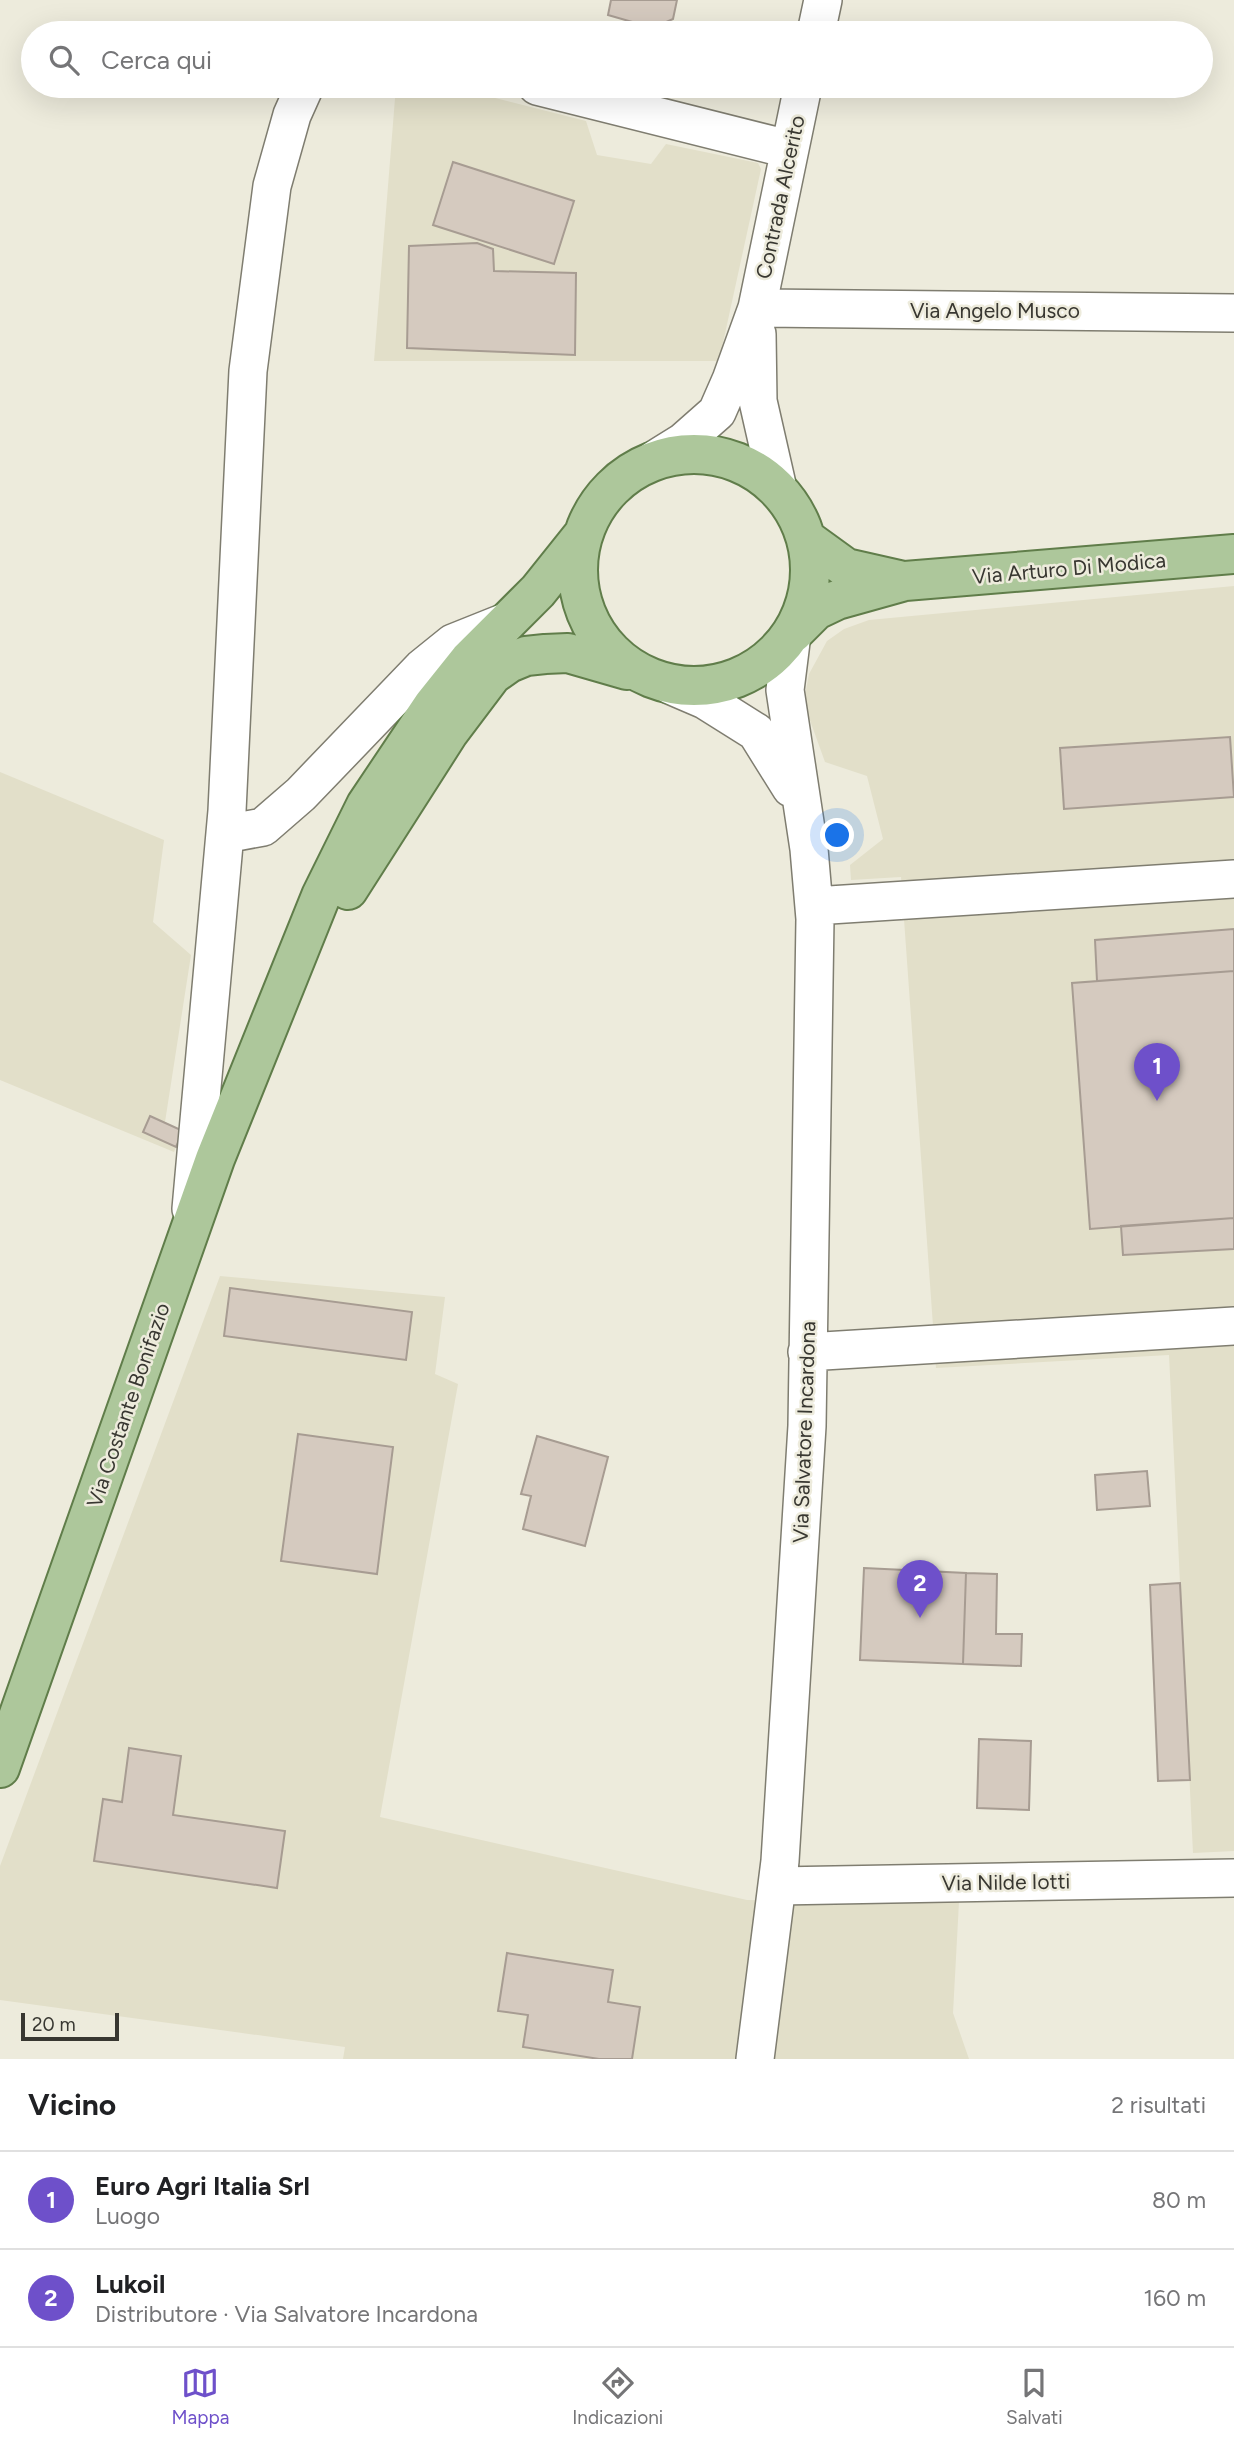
<!DOCTYPE html>
<html lang="it">
<meta charset="utf-8">
<style>
body{margin:0;font-family:Figtree,sans-serif;background:#f6f6f6;color:#202124}
.scale{position:absolute;left:21px;bottom:18px;width:98px;box-sizing:border-box;padding-left:7px;border:4px solid #383731;border-top:0;font-size:19px;line-height:24px;white-space:nowrap;color:#383731;-webkit-text-stroke:5px #edebdc;paint-order:stroke}
.you{position:absolute;left:838px;top:836px;width:24px;height:24px;margin:-18px;border:5px solid #fff;border-radius:50%;background:#1a73e8;box-shadow:0 0 0 10px #1a73e833}
.badge{display:grid;place-items:center;width:46px;height:46px;border-radius:50%;background:#6e50ca;color:#fff;font-size:23px;font-weight:700}
.pin{position:absolute;translate:-50% -58px;filter:drop-shadow(0 2px 4px #0008)}
.pin::after{content:'';position:absolute;top:37px;width:24px;height:21px;background:inherit;clip-path:polygon(0 0,100% 0,50% 100%)}
.list{margin:0;padding:0;list-style:none}
h2{display:flex;justify-content:space-between;align-items:center;height:91px;margin:0;padding:0 28px;font-size:30px}
h2 small{font-size:23px;font-weight:400;color:#757577}
.list li{display:grid;grid-template-columns:46px 1fr auto;gap:21px;align-items:center;box-sizing:border-box;height:98px;padding:0 28px;border-top:2px solid #e0e0e0}
.list b{display:block;font-size:26px;white-space:nowrap}
.list p{margin:0;font-size:23px;white-space:nowrap;color:#757577}
.list em{font-size:23px;font-style:normal;color:#757577}
.icon{flex:none;width:38px;height:38px;fill:none;stroke:currentColor;stroke-width:2;stroke-linecap:round;stroke-linejoin:round}
.map{position:relative;flex:none;width:1234px;height:2059px;overflow:hidden}
.search{position:absolute;background:#fff;box-shadow:0 7px 28px #0002;left:21px;right:21px;top:21px;height:77px;display:flex;align-items:center;gap:18px;box-sizing:border-box;padding:0 24px;border-radius:38px;color:#757577;font-size:26px}
.sheet{height:287px;background:#fff}
nav{display:flex;justify-content:space-around;align-items:center;box-sizing:border-box;height:98px;border-top:2px solid #e0e0e0;background:#fff;font-size:19px;color:#757577}
nav a{display:grid;justify-items:center;gap:4px}
nav .on{color:#6e50ca}
.map>svg:first-child{display:block}
.built{fill:#e2dfc9}
.building{fill:#d5cabf;stroke:#a79c92;stroke-width:2}
.lines{fill:none;stroke-linecap:round;stroke-linejoin:round}
.minor-casing{stroke:#7f7d70;stroke-width:40}
.major-casing{stroke:#607d4a;stroke-width:42}
.minor{stroke:#fff;stroke-width:37}
.major{stroke:#adc79b;stroke-width:38}
.labels{text-anchor:middle;dominant-baseline:central;stroke-width:5;stroke-linejoin:round;paint-order:stroke}
.street-label{font-size:21px;fill:#383731;stroke:#edebdc}
</style>
<div class="map">
<svg width="1234" height="2059" viewBox="0 0 1234 2059">
<rect width="100%" height="100%" fill="#edebdc"/>
<!-- built -->
<path class="built" d="M396,86H448L586,121L597,155L651,164L666,144L758,163L761,169L719,361H374Z
M1234,586V1851L1193,1853L1169,1355L936,1368L901,877L851,880L850,865L883,839L867,776L825,762L807,712L805,695L809,674L827,641L844,629L869,620Z
M0,772L164,840L153,922L191,955L165,1122L183,1131L174,1152L0,1080Z
M220,1276L445,1297L435,1374L458,1384L380,1817L747,1900L959,1902L953,2013L969,2059H343L345,2047L0,2000V1866Z"/>
<!-- building -->
<path class="building" d="M611,0H677L673,19L653,28L608,15Z
M453,162L574,201L554,264L433,225Z
M477,243L493,249L494,271L576,273L575,355L407,348L409,246Z
M1230,737L1234,797L1064,809L1060,748Z
M1234,929V971L1097,981L1095,940Z
M1234,971V1218L1090,1229L1072,983Z
M150,1116L183,1131L176,1147L143,1132Z
M1234,1218V1249L1123,1255L1121,1226Z
M230,1288L412,1312L406,1360L224,1336Z
M298,1434L393,1447L377,1574L281,1561Z
M537,1436L608,1457L585,1546L523,1529L531,1496L521,1494Z
M1147,1471L1150,1506L1097,1510L1095,1475Z
M864,1568L966,1573L963,1664L860,1660Z
M966,1573L997,1574L996,1634H1022L1021,1666L963,1664Z
M1180,1583L1190,1780L1158,1781L1150,1585Z
M979,1739L1031,1741L1029,1810L977,1808Z
M129,1748L181,1756L173,1815L285,1831L277,1888L94,1861L103,1799L122,1802Z
M507,1953L613,1970L608,2002L640,2007L632,2059H599L523,2047L528,2015L498,2011Z"/>
<g class="lines">
<!-- minor casing -->
<g class="minor-casing">
<path id="minor" d="M816,33L823,0
M537,86L788,149
M757,308L1234,313
M757,334L758,401L778,489
M654,460L683,442L717,412L731,380L757,308L803,86
M670,685L705,700L756,732L791,788
M225,834L263,827L301,794L422,668L453,643L503,623
M814,906L1234,879
M191,1209L227,811L248,371L272,186L292,115L305,86
M807,1352L1234,1326
M778,1886L1234,1878
M755,2059L780,1861L807,1426L815,919L809,849L785,690L792,634"/>
</g>
<!-- major casing -->
<g class="major-casing">
<path id="major" d="M578 570a116 116 0 1 1 232 0a116 116 0 1 1-232 0Z
M806,539L846,568L899,580
M793,633L816,610L837,600L905,581L1234,554
M348,890L449,732L492,675L509,663L526,656L545,654L568,653L627,670
M0,1768L215,1159L321,896L366,805L433,705L469,660L538,591L582,536"/>
</g>
<!-- minor -->
<use href="#minor" class="minor"/>
<!-- major -->
<use href="#major" class="major"/>
</g>
<g class="labels">
<!-- street labels -->
<g class="street-label">
<text transform="translate(780 197) rotate(-78)">Contrada Alcerito</text>
<text x="995" y="310">Via Angelo Musco</text>
<text transform="translate(1069 568) rotate(-5)">Via Arturo Di Modica</text>
<text transform="translate(128 1405) rotate(-71)">Via Costante Bonifazio</text>
<text transform="translate(804 1432) rotate(-88)">Via Salvatore Incardona</text>
<text transform="translate(1006 1882) rotate(-1)">Via Nilde Iotti</text>
</g>
</g>
</svg>
<div class="scale">20 m</div>
<div class="you"></div>
<div class="pin badge" style="left:1157px;top:1101px">1</div>
<div class="pin badge" style="left:920px;top:1618px">2</div>
<div class="search"><svg class="icon" aria-label="search" viewBox="0 0 24 24"><circle cx="10" cy="10" r="6"/><path d="M15 15l6 6"/></svg>Cerca qui</div>
</div>
<section class="sheet">
<h2>Vicino<small>2 risultati</small></h2>
<ul class="list">
<li><span class="badge">1</span><div><b>Euro Agri Italia Srl</b><p>Luogo</p></div><em>80 m</em></li>
<li><span class="badge">2</span><div><b>Lukoil</b><p>Distributore · Via Salvatore Incardona</p></div><em>160 m</em></li>
</ul>
</section>
<nav>
<a class="on"><svg class="icon" aria-label="map" viewBox="0 0 24 24"><path d="M3 6l6-2 6 2 6-2v14l-6 2-6-2-6 2zM9 4v14M15 6v14"/></svg>Mappa</a>
<a><svg class="icon" aria-label="directions" viewBox="0 0 24 24"><path d="M12 3l9 9-9 9-9-9zM9 14v-3h6M13 9l2 2-2 2"/></svg>Indicazioni</a>
<a><svg class="icon" aria-label="saved" viewBox="0 0 24 24"><path d="M7 4h10v16l-5-4-5 4z"/></svg>Salvati</a>
</nav>
